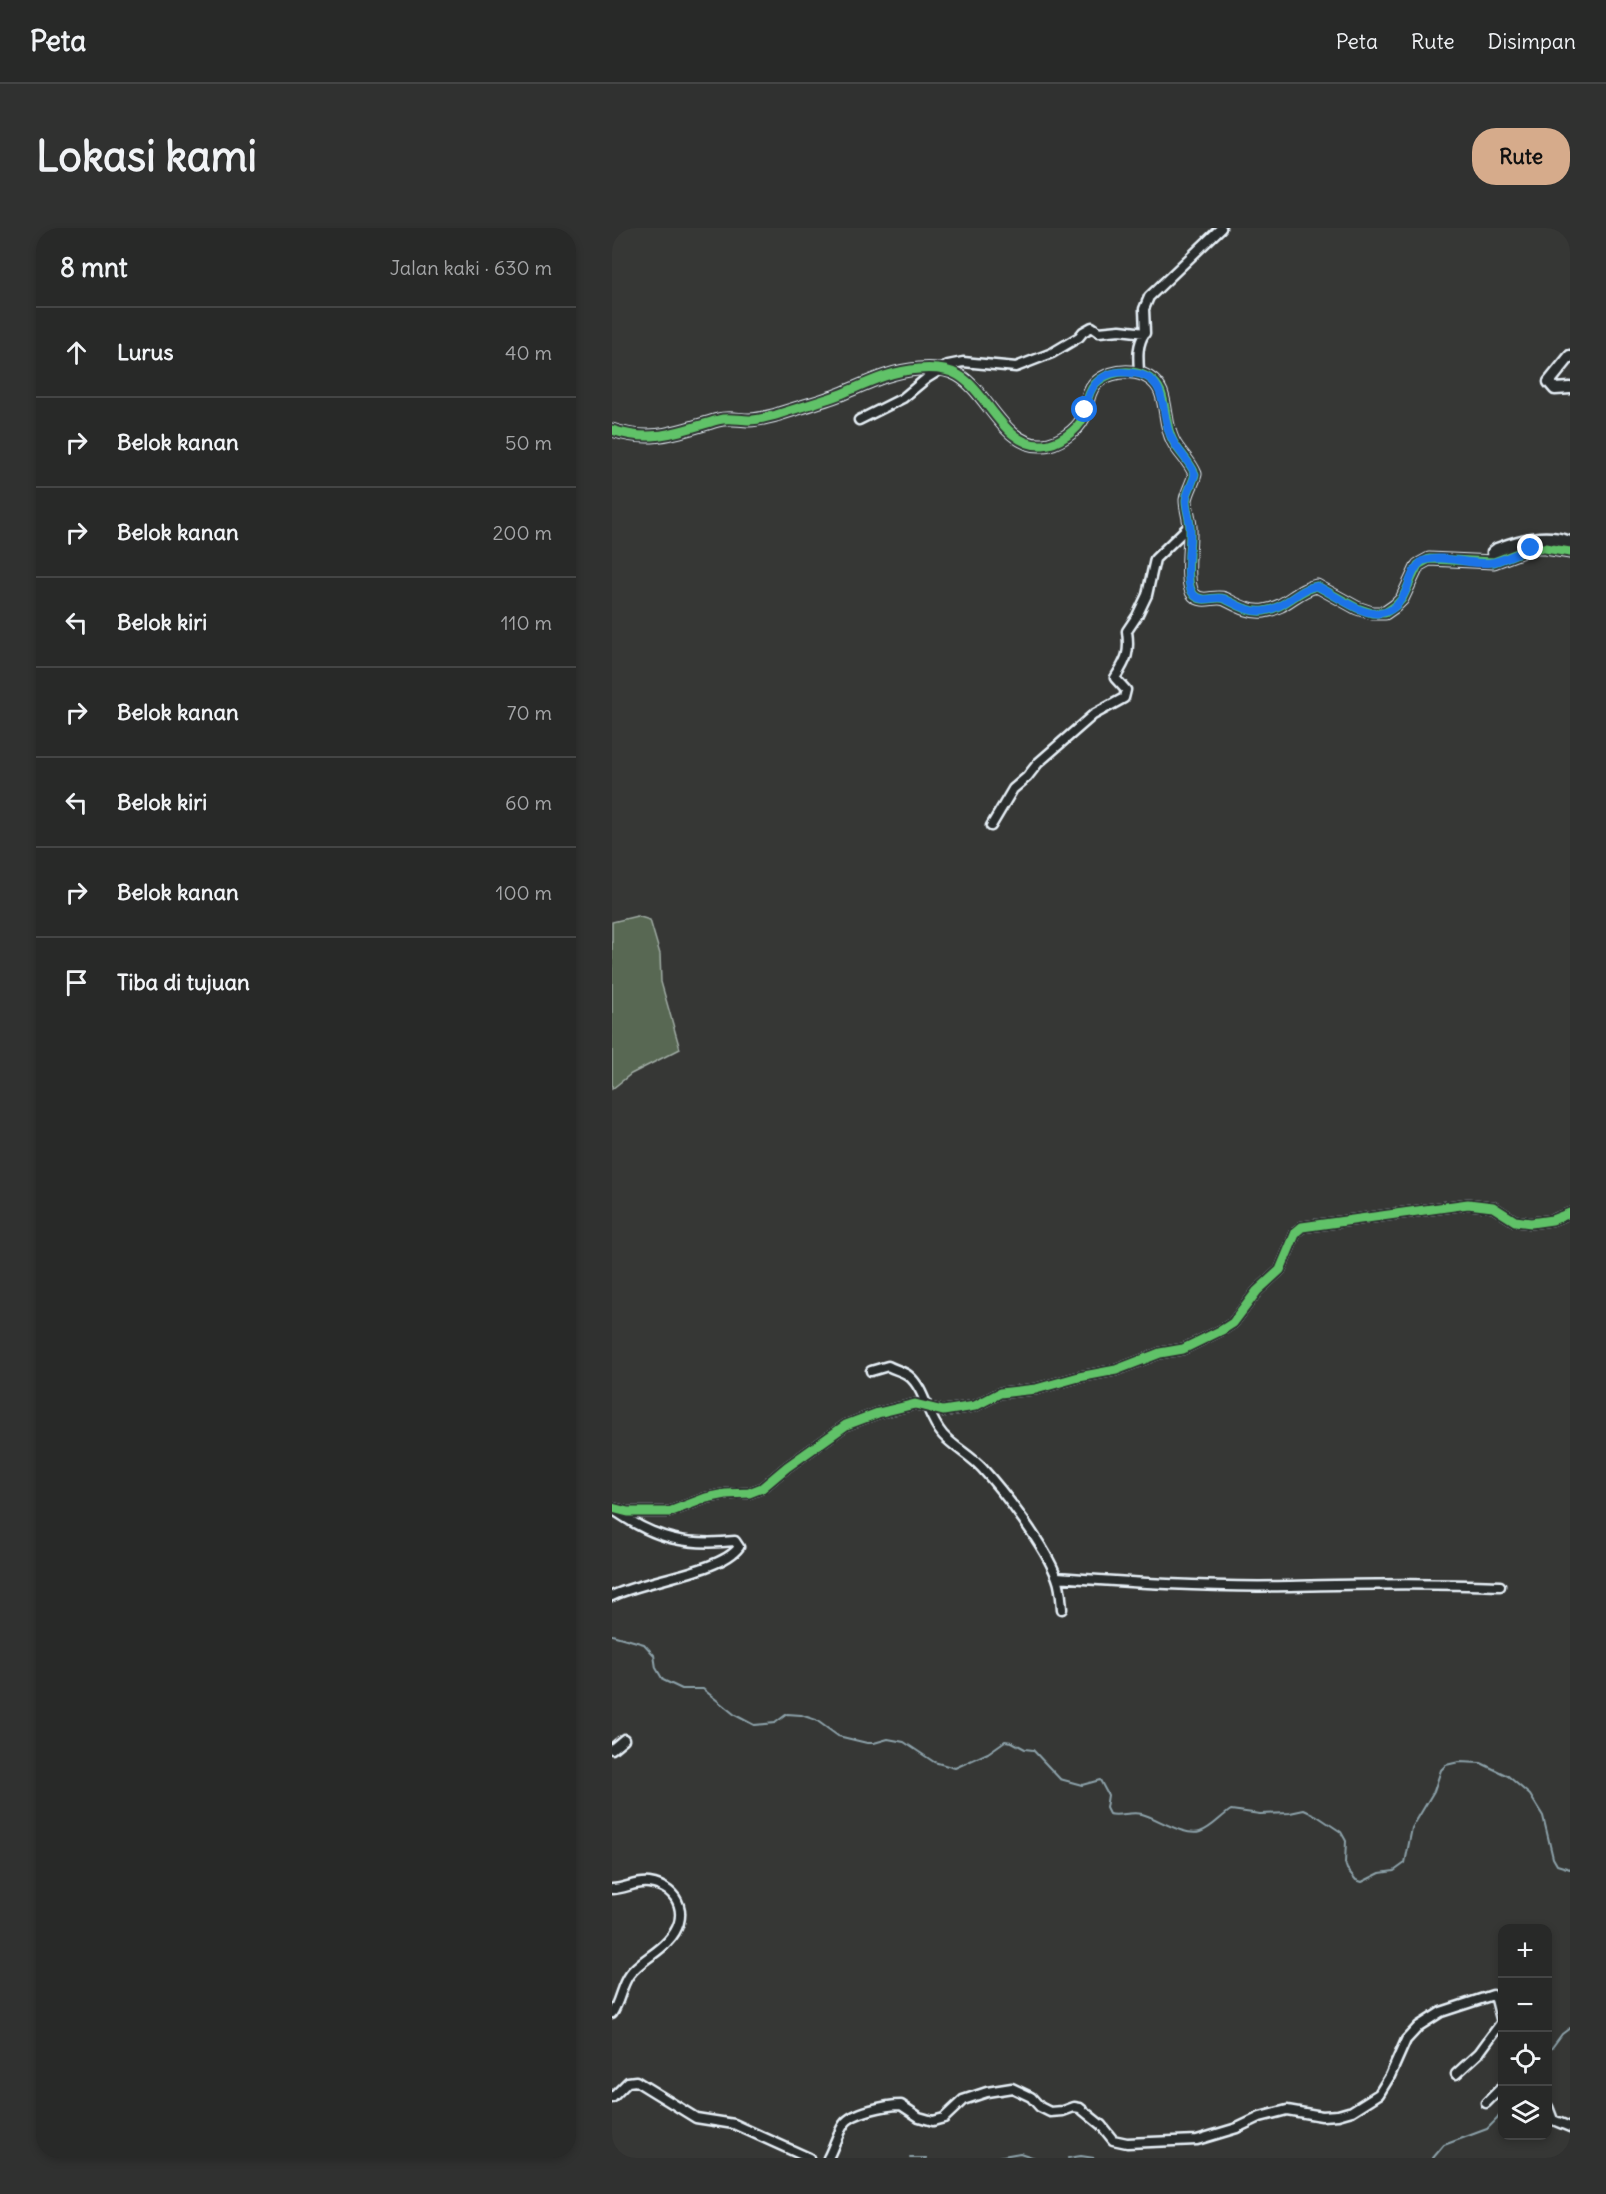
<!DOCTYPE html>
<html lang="id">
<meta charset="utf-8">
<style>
body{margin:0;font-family:Delius,sans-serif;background:#303130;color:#f1f3f6}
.controls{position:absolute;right:18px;bottom:18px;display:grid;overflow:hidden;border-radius:12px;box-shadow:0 3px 9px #0003}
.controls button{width:54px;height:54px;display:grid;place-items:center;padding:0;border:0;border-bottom:2px solid #444545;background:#282928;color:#f1f3f6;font:30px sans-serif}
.stop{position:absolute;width:18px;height:18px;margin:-14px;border:4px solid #1a73e8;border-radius:50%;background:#fff}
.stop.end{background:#1a73e8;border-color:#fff;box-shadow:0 2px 6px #0008}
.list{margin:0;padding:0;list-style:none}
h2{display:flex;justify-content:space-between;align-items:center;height:78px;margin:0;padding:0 24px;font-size:26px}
h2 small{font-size:20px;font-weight:400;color:#a5a6a8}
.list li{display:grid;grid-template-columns:39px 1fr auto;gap:18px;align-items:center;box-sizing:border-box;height:90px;padding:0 24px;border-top:2px solid #444545}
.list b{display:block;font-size:22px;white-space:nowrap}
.list em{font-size:20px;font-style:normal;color:#a5a6a8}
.icon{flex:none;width:33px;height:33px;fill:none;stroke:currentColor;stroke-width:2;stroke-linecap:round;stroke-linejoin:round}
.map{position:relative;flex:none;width:958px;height:1930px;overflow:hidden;border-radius:24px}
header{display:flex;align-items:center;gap:36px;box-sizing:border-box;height:84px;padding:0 30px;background:#282928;border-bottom:2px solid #444545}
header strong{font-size:28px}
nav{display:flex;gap:33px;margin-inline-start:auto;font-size:21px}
.intro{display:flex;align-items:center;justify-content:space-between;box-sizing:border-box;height:144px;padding:0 36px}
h1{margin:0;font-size:42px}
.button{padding:15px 27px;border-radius:24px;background:#d6ab8b;color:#111;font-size:21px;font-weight:700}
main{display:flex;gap:36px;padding:0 36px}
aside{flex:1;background:#282928;border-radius:24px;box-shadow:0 3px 9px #0003}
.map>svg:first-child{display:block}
.green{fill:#586852;stroke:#a0aca5;stroke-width:1.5}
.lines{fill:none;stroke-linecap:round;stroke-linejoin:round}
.stream{stroke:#8ca1a9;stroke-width:2}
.minor-casing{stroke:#e8f1f8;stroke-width:13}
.tertiary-casing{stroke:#e8f1f8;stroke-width:15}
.minor{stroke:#2a2d2e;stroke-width:8}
.tertiary{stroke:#2a2d2e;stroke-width:10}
.cycleway-casing{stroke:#2a2d2e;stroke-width:13}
.cycleway{stroke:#61c268;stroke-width:9}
.route{stroke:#1a73e8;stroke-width:8}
</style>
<header>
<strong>Peta</strong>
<nav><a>Peta</a><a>Rute</a><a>Disimpan</a></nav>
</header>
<div class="intro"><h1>Lokasi kami</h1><a class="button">Rute</a></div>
<main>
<aside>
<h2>8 mnt<small>Jalan kaki · 630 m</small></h2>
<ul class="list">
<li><svg class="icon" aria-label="ahead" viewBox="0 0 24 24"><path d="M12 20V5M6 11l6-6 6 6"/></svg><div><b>Lurus</b></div><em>40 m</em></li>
<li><svg class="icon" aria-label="right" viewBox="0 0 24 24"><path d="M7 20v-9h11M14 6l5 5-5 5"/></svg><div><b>Belok kanan</b></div><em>50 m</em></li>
<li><svg class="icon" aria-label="right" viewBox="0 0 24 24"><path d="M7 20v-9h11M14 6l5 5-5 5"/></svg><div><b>Belok kanan</b></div><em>200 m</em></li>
<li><svg class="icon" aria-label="left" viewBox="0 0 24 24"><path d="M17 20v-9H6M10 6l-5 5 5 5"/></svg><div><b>Belok kiri</b></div><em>110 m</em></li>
<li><svg class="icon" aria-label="right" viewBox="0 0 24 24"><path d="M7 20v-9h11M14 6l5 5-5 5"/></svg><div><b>Belok kanan</b></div><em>70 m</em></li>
<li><svg class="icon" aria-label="left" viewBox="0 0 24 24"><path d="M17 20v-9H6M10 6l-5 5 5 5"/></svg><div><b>Belok kiri</b></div><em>60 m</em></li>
<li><svg class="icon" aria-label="right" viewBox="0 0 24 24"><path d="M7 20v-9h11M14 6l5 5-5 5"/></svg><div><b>Belok kanan</b></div><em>100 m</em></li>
<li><svg class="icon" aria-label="arrive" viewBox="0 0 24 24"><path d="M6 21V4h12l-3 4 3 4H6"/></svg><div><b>Tiba di tujuan</b></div></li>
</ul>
</aside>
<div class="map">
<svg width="958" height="1930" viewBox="0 0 958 1930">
<rect width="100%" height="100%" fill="#363735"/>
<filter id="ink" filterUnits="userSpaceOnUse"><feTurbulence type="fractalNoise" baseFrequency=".0167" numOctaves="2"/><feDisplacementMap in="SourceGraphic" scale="12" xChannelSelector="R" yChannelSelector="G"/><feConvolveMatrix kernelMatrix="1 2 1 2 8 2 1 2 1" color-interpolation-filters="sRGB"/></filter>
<g filter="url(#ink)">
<!-- green -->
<path class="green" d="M25,688L38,692L48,726L49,754L68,821L19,846L0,861V694Z"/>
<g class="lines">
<!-- stream -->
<path class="stream" d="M0,1407L32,1416L42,1427L44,1440L51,1452L70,1461H91L123,1487L142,1497L163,1495L175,1486L189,1487L204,1492L226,1508L255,1515H262L276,1511L292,1514L322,1534L343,1540L376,1525L393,1513L400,1514L413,1521L421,1522L448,1551L470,1557L488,1552L496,1567L494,1580L497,1586C508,1589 518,1583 530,1586C545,1590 573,1609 588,1604C600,1600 608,1589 619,1582L648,1586L678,1585L692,1582L705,1588L729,1604L734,1613L733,1635L735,1641L744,1652L750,1654L768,1645L782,1643L793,1635L800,1600L822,1563L829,1542L834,1537L847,1534L869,1535L896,1548L918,1567L931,1588L941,1630L945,1637L958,1641
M936,1825L950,1806L958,1800
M298,1930H315
M380,1930L408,1925L423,1930
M456,1930L469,1928L482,1930
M821,1930L832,1917L875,1901L885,1891L891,1882"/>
<!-- minor casing -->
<g class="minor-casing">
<path id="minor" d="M531,146L527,143C526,129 525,116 533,105L532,81L537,69L609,0
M247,192L291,170L315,150L336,137L351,134L404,139L440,125L467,109L471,104L480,99L487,104L508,102L533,105
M379,598L401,561L415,549L426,535L481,487L512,470L514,462L503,450C515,431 518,425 515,403L525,388L535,367L543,331L578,297
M259,1143L276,1138C283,1142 291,1143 297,1148C313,1161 315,1189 331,1207C343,1220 358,1227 370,1240C392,1264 434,1319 445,1350C449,1360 449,1371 450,1381
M0,1280L16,1284H57L94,1270L114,1266L137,1265L150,1260L175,1239L234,1197L266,1185L303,1176L331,1183L363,1178L388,1165L424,1161L467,1149L504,1142L548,1125L571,1121L610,1102L621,1095L645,1063L668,1042L684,1004L690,999L856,976L881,979L903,993L919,995L940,992L958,985
M445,1349C522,1355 600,1360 678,1358C748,1356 818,1355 888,1358
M0,1368C32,1352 109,1344 127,1319L123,1313C74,1318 44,1311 3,1283
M0,1521L12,1511
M0,1661C13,1661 24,1653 37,1655C69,1660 78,1690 56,1713C45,1726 27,1733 17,1747C9,1758 8,1773 0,1785
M844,1846L867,1825L889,1795
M0,1870L16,1854L24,1853L84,1890L122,1896L197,1930
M874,1875L891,1858
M936,1879L941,1892L958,1899
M216,1930C222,1919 225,1906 232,1896C240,1884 275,1877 289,1877L307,1889L321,1893L332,1890L351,1872L375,1864L400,1860L419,1869L428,1879L438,1884L451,1883L462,1879L468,1880L489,1897L501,1912L515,1915L585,1912L625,1900L648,1889L675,1882L710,1888L726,1887L740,1883L767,1866L778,1848L794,1812L807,1798L829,1784L881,1767L884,1771L891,1799"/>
</g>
<!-- tertiary casing -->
<g class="tertiary-casing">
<path id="tertiary" d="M958,128L937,154L943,161L958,160
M0,202C42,216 66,203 106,192C116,189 127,192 137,192C146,192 156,189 164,187C185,180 208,174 229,166C255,155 278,143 307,141C320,140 334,140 346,147C376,164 392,220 431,217C446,216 465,203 471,190C476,178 474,166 483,156C501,138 538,139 549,164C555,180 553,197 561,213C567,225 578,233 583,246C581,255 575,264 574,272C574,281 578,291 578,300C579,315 572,356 582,367C591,376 603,367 613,371C625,377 638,385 652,383C674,380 686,361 705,358L745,380L760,385H773L783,378L790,371L806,337L817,331L882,334L919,320H933L958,324
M882,334L881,324L885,321C909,312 933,305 958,314"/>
</g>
<!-- minor -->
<use href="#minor" class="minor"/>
<!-- tertiary -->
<use href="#tertiary" class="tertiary"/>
<!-- cycleway casing -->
<g class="cycleway-casing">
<path id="cycleway" d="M0,202C42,216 66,203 106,192C116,189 127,192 137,192C146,192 156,189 164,187C185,180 208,174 229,166C255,155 278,143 307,141C320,140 334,140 346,147C376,164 392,220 431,217C446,216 465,203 471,190C476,178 474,166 483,156C501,138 538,139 549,164C555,180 553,197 561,213C567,225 578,233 583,246C581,255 575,264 574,272C574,281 578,291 578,300C579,315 572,356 582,367C591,376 603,367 613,371C625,377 638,385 652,383C674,380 686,361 705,358L745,380L760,385H773L783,378L790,371L806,337L817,331L882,334L919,320H933L958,324
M0,1280L16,1284H57L94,1270L114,1266L137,1265L150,1260L175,1239L234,1197L266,1185L303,1176L331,1183L363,1178L388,1165L424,1161L467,1149L504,1142L548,1125L571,1121L610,1102L621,1095L645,1063L668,1042L684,1004L690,999L856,976L881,979L903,993L919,995L940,992L958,985"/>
</g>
<!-- cycleway -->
<use href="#cycleway" class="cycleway"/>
</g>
</g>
<g class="lines" filter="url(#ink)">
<!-- route -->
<path class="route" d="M473,182C476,166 481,152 498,146C506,143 513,144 521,145C557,149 548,183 558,207C564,222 577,232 583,246C581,255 575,264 574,272C574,281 578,291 578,300C579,315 571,356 582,367C591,376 603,367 613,371C625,377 638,385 652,383C674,380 686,360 705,358C729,369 768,406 790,370C798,358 798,343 810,333C834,325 858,339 882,334C894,331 907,324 919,320"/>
</g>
</svg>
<div class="controls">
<button>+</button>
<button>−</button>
<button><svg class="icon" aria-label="locate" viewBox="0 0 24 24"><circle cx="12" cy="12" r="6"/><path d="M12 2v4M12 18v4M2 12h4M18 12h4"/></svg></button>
<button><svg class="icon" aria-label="layers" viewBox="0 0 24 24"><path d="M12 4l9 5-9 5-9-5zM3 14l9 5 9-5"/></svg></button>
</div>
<div class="stop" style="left:473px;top:182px"></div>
<div class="stop end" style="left:919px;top:320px"></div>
</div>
</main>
